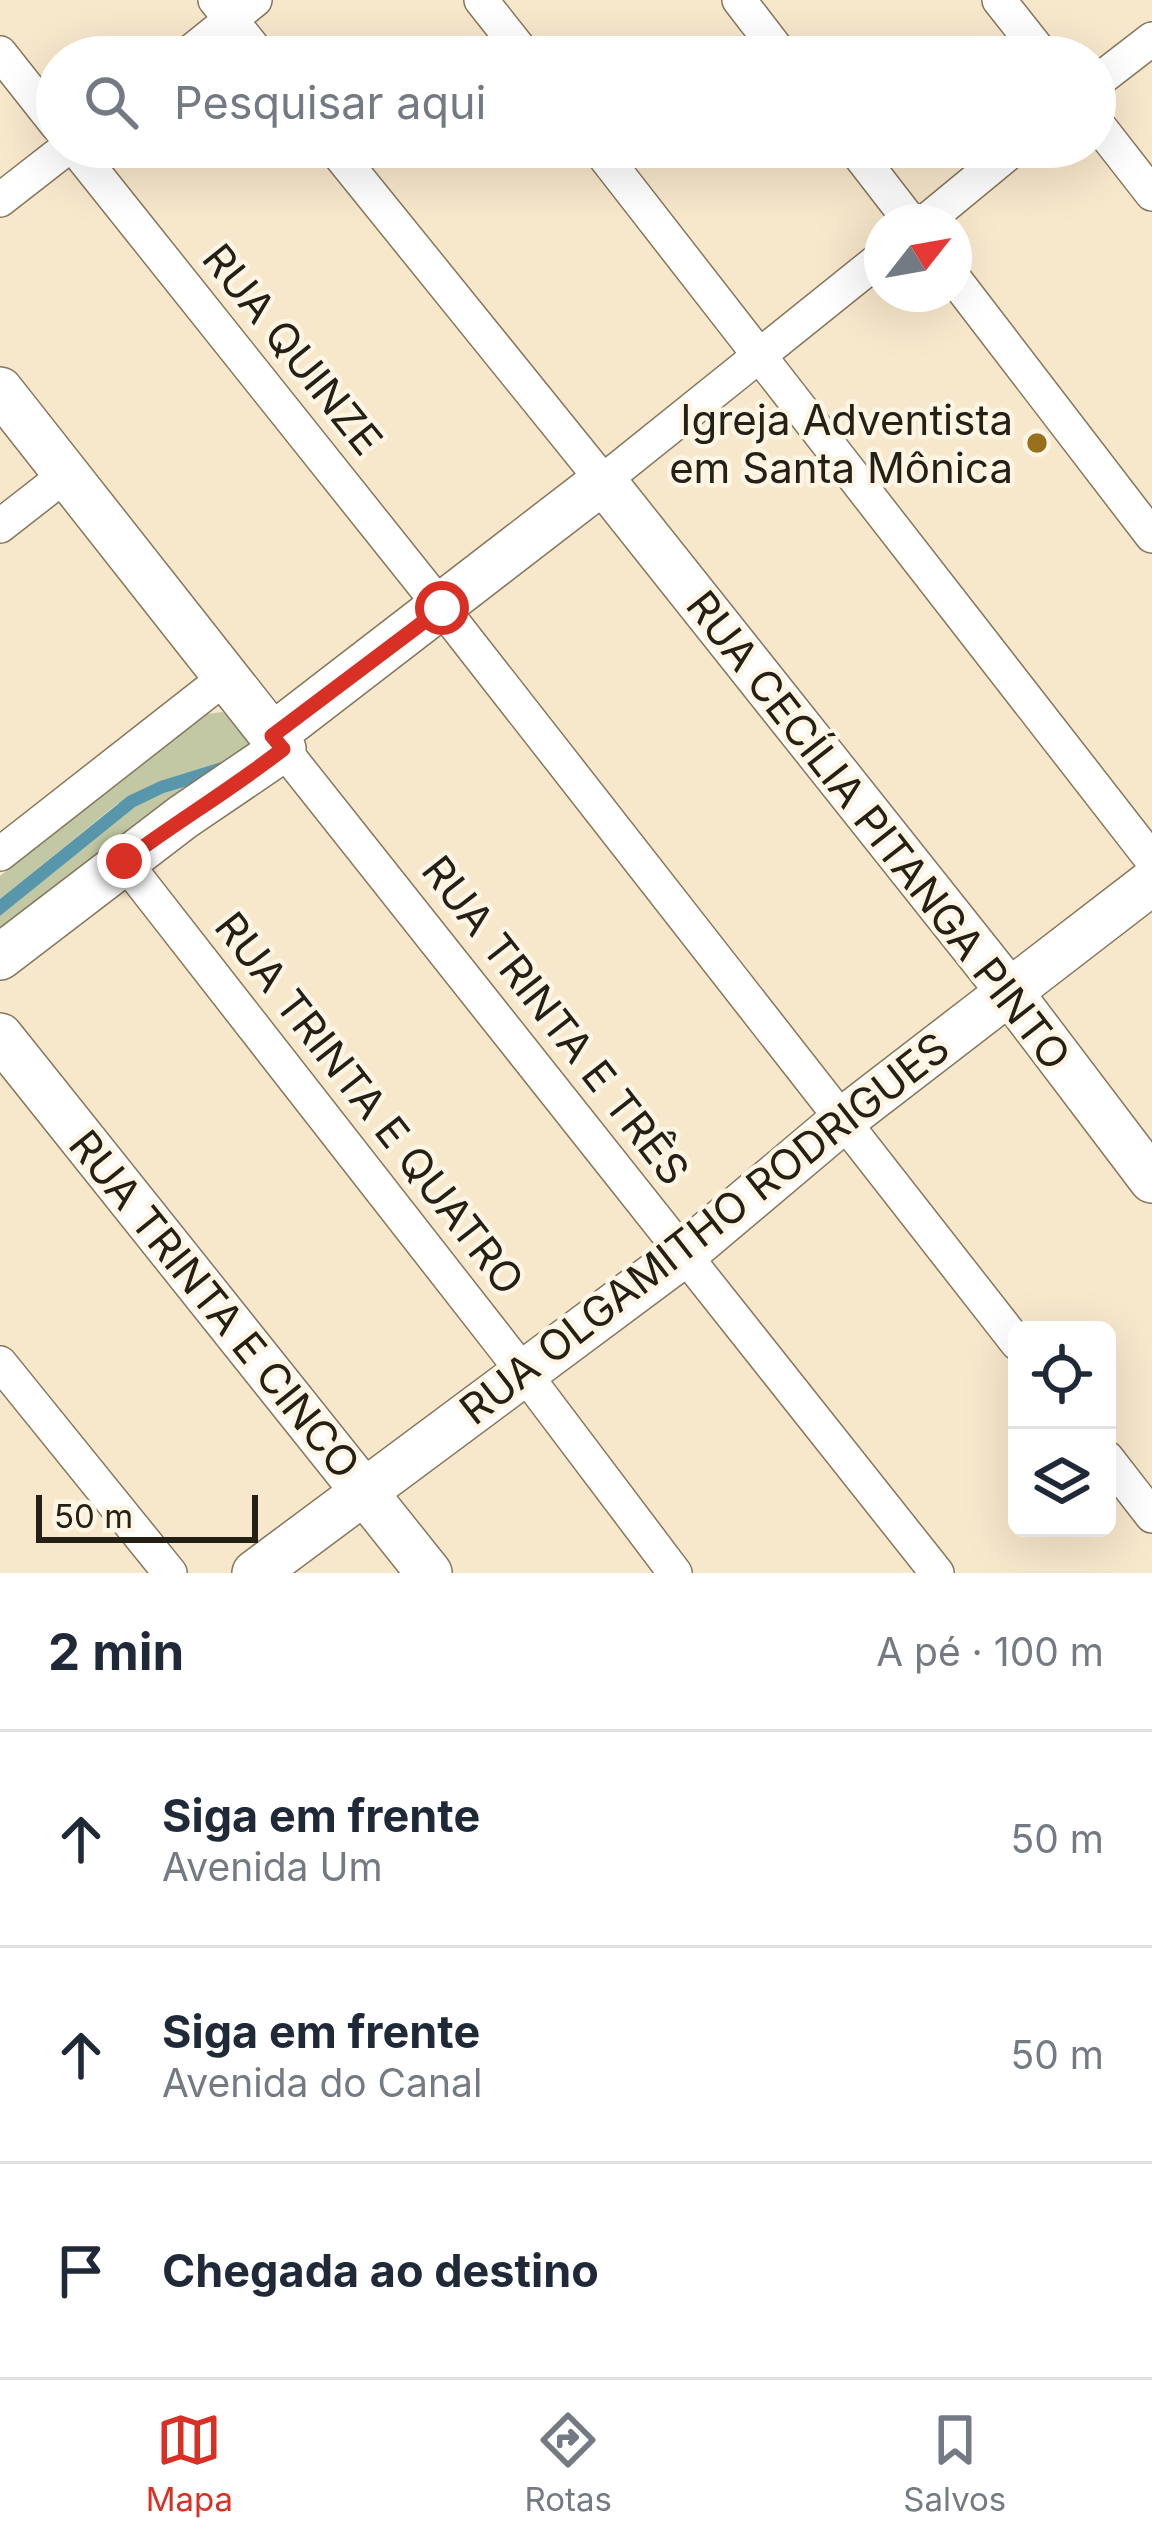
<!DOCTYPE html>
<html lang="pt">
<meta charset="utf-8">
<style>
body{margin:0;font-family:Inter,sans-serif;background:#f2f2f3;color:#1f2937}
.controls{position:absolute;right:36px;bottom:36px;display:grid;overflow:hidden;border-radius:18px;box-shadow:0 12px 48px #0002}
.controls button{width:108px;height:108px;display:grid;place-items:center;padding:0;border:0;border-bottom:3px solid #e0e1e3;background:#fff;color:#1f2937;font:60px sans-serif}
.compass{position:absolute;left:864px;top:204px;width:108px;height:108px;border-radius:50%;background:#fff;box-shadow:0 12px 48px #0002;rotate:59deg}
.scale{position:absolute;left:36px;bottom:30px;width:222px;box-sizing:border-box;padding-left:12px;border:6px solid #252015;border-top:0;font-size:33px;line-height:42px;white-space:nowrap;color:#252015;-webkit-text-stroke:9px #fff5e4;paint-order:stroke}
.stop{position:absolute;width:36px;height:36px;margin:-27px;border:9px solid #d93025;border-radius:50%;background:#fff}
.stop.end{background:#d93025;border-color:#fff;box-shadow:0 3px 12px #0008}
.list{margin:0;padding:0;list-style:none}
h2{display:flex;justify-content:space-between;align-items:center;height:156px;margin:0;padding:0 48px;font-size:51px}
h2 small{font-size:39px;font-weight:400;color:#747a83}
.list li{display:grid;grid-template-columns:78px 1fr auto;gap:36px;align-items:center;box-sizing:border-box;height:216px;padding:0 48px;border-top:3px solid #e0e1e3}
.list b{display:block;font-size:45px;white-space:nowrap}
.list p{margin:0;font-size:39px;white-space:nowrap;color:#747a83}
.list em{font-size:39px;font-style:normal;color:#747a83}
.icon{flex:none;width:66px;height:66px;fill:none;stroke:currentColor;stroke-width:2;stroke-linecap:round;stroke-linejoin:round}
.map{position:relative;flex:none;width:1152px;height:1573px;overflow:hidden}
.search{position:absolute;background:#fff;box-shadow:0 12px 48px #0002;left:36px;right:36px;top:36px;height:132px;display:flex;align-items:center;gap:30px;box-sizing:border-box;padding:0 42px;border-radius:66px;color:#747a83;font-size:45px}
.sheet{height:804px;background:#fff}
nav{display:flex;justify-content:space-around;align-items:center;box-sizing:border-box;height:168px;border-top:3px solid #e0e1e3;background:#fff;font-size:33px;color:#747a83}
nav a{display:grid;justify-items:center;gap:6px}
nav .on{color:#d93025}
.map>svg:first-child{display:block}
.green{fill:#c1c8a3}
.water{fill:#5897ab}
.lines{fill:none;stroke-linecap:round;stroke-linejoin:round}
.street-casing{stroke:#85775d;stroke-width:36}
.secondary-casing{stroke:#85775d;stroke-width:48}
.street{stroke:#fff;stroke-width:33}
.secondary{stroke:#fff;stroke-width:45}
.route{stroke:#d93025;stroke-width:15}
.poi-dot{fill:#97701b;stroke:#fff5e4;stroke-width:4.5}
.labels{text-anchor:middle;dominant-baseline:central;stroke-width:9;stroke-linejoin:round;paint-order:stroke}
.street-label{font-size:42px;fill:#252015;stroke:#fff5e4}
.poi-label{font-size:42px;fill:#252015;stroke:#fff5e4;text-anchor:end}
</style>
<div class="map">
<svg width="1152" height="1573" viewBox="0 0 1152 1573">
<rect width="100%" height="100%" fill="#f7e7cb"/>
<!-- green -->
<path class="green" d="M223,712L250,742L253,755L117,804L0,899V876L206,714Z
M212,779L0,937V916L135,807L164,793Z"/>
<!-- water -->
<path class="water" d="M231,759L242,770L164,793L135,807L0,916V899L128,796L160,781Z"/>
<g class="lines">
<!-- street casing -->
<g class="street-casing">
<path id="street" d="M215,0L261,57
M481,0L526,57
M739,0L783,57
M999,0L1044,57
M0,53L57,125
M184,57L255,0
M1095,83L1152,39
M1095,121L1152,194
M74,147L442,608L1017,1343
M333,147L603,481L882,257
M597,147L1152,860
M853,147L911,222
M0,200L68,147
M925,222L1016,147
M954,278L1152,536
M0,526L68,473
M283,749L937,1573
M0,854L226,677
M124,861L524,1373L675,1573
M0,1363L170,1573
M1107,1458L1152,1516"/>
</g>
<!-- secondary casing -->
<g class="secondary-casing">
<path id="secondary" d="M0,390L283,749L183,817L0,957
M272,736L603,481L1008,990L1152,1180
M0,1036L429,1573
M255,1573L684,1254L843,1120L1152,882"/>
</g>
<!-- street -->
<use href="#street" class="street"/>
<!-- secondary -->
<use href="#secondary" class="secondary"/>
</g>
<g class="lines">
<!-- route -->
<path class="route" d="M124,861C176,822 232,789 283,749L272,736L442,608"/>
</g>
<!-- markers -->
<circle class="poi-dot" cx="1037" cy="443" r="12"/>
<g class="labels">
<!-- street labels -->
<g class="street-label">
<text transform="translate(293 349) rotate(51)">RUA QUINZE</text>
<text transform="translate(879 830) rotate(52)">RUA CECÍLIA PITANGA PINTO</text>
<text transform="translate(556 1020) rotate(52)">RUA TRINTA E TRÊS</text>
<text transform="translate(370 1103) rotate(52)">RUA TRINTA E QUATRO</text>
<text transform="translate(704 1228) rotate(-38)">RUA OLGAMITHO RODRIGUES</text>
<text transform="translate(215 1304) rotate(51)">RUA TRINTA E CINCO</text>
</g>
<!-- poi labels -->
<g class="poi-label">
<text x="1013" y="419">Igreja Adventista<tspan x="1013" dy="48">em Santa Mônica</tspan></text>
</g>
</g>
</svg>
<div class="controls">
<button><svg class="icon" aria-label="locate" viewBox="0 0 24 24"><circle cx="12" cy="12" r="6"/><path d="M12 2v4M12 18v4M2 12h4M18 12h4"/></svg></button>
<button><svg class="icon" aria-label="layers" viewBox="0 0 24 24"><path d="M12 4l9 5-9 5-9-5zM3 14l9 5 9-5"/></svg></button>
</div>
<svg class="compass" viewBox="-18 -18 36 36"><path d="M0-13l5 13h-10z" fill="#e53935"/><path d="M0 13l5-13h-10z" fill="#747a83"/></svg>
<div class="scale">50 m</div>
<div class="stop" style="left:442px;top:608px"></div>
<div class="stop end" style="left:124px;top:861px"></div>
<div class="search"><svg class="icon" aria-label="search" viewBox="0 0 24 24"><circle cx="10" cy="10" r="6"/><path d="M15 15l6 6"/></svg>Pesquisar aqui</div>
</div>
<section class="sheet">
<h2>2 min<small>A pé · 100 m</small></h2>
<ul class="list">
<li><svg class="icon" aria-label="ahead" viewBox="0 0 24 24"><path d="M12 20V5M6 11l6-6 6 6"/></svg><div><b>Siga em frente</b><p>Avenida Um</p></div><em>50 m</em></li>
<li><svg class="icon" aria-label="ahead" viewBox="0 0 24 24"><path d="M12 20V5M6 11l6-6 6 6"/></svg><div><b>Siga em frente</b><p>Avenida do Canal</p></div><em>50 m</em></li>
<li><svg class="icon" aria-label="arrive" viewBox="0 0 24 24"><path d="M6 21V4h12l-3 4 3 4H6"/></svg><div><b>Chegada ao destino</b></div></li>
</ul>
</section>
<nav>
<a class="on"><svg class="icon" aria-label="map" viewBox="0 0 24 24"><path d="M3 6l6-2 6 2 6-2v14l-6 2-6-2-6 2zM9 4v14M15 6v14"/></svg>Mapa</a>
<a><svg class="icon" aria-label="directions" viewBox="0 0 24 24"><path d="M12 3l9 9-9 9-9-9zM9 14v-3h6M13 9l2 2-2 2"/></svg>Rotas</a>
<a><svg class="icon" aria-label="saved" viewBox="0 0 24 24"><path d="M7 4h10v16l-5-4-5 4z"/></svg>Salvos</a>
</nav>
